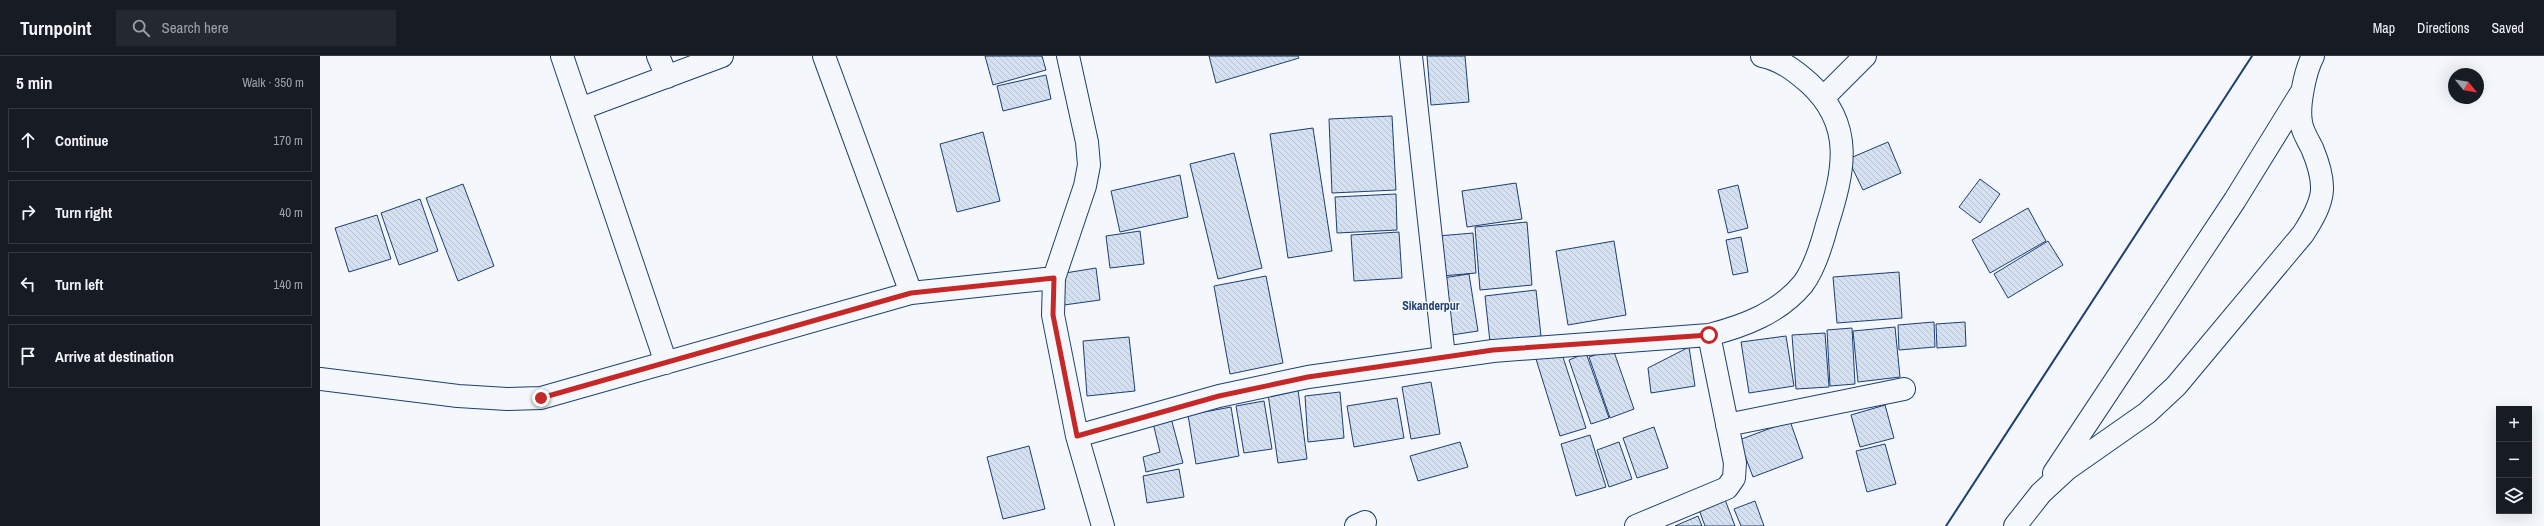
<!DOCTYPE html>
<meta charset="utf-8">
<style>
body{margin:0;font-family:"Archivo Narrow",sans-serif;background:#242831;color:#f1f3f6}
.controls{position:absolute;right:12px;bottom:12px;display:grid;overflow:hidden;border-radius:0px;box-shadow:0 4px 16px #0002}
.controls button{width:36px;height:36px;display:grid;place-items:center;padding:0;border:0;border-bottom:1px solid #363941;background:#171b24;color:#f1f3f6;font:20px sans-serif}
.compass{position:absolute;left:2128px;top:12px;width:36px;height:36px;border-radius:50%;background:#171b24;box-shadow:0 4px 16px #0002;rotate:120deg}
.stop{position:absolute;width:12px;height:12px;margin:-9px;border:3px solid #c62828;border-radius:50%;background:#fff}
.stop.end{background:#c62828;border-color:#fff;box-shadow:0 1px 4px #0008}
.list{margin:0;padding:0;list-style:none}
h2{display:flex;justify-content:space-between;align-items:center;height:52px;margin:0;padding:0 16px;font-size:17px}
h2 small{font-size:13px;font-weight:400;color:#9ea1a6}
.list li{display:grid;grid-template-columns:26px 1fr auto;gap:12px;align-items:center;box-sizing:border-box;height:64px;margin:0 8px 8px;padding:0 8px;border:1px solid #363941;border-radius:0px}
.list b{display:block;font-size:15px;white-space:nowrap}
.list em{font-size:13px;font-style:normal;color:#9ea1a6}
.icon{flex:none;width:22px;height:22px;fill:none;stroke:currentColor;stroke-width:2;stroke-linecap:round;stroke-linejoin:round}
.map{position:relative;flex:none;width:2224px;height:470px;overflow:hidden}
header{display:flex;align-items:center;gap:24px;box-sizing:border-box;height:56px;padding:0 20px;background:#171b24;border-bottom:1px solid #363941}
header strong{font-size:19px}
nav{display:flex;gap:22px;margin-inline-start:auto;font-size:14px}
.search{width:280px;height:36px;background:#242831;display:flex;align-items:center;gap:10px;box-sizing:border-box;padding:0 14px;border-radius:0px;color:#9ea1a6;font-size:15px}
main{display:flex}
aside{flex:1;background:#171b24}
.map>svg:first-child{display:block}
.building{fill:url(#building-back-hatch);stroke:#1d3f73}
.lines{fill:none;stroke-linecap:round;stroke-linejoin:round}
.minor-casing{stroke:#1d3f73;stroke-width:24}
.minor{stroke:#f4f7fb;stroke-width:22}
.wall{stroke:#1d3f73;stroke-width:2}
.route{stroke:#c62828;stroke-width:5}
.labels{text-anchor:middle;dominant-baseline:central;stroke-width:3;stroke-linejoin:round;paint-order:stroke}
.quarter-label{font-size:12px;font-weight:bold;fill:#1d3f73;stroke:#f4f7fb}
</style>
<header>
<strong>Turnpoint</strong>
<div class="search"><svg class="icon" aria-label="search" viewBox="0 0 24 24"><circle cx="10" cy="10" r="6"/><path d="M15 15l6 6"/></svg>Search here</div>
<nav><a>Map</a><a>Directions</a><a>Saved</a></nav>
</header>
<main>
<aside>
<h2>5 min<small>Walk · 350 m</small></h2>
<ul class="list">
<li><svg class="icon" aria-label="ahead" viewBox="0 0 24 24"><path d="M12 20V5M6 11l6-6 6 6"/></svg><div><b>Continue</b></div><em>170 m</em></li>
<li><svg class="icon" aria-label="right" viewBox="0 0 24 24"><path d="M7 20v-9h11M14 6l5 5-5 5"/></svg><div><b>Turn right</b></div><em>40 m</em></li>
<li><svg class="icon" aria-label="left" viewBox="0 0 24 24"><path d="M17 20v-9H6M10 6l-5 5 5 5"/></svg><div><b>Turn left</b></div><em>140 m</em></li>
<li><svg class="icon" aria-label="arrive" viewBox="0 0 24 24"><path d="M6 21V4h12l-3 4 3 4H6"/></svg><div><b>Arrive at destination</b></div></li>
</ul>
</aside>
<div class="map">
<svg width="2224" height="470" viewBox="0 0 2224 470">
<defs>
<pattern id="building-back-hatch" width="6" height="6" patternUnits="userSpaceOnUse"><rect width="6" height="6" fill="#d5e0f0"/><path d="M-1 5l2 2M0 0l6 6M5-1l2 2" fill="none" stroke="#b6c1d1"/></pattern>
</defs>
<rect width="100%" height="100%" fill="#f4f7fb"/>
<!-- building -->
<path class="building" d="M665,0H722L726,14L673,29Z
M889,0H978L979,2L896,27Z
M1107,0H1145L1149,46L1111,49Z
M726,19L731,43L683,55L677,30Z
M1072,60L1076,134L1012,137L1009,63Z
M993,72L1012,195L968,202L950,78Z
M663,76L680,145L637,156L620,88Z
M1568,86L1581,117L1543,134L1528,103Z
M914,97L942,212L898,223L870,108Z
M860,119L868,161L800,176L791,135Z
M1660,123L1680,138L1660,167L1639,151Z
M1196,127L1202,163L1147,171L1142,135Z
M143,128L174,210L138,225L106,142Z
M1418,129L1428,172L1408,177L1398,134Z
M1076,138L1077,174L1017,177L1015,141Z
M100,143L118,195L79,209L61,157Z
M1708,152L1726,185L1670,217L1652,184Z
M57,159L71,203L29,216L15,172Z
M1207,166L1212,229L1160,234L1155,171Z
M820,175L824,208L790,212L786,180Z
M1079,176L1082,222L1034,225L1031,179Z
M1153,177L1156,217L1122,220L1118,180Z
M1421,181L1428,216L1413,219L1406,184Z
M1294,185L1306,259L1248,269L1236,195Z
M1728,185L1743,209L1688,242L1674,218Z
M776,212L780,244L744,249L739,218Z
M1579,216L1582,262L1517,267L1513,221Z
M1149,218L1158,275L1125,280L1116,223Z
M946,220L963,307L910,318L894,230Z
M1216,234L1221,280L1170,286L1165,240Z
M1614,266L1615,291L1579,294L1578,269Z
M1645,266L1646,290L1617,292L1616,268Z
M1575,271L1580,321L1538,326L1533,275Z
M1532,272L1535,328L1510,330L1507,274Z
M1505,277L1509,331L1476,333L1472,279Z
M1466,280L1474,330L1429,337L1421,286Z
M809,281L815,335L767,340L763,285Z
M1369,291L1375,330L1331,337L1328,312Z
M1293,293L1314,353L1290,362L1269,301Z
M1241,295L1266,372L1240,380L1216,303Z
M1266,297L1289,362L1271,368L1249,304Z
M1111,326L1120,378L1091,383L1082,331Z
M978,334L987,403L958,407L948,338Z
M1020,336L1024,382L988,386L985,340Z
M1077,342L1084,382L1034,391L1027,350Z
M944,345L952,393L924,397L916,350Z
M1565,349L1574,382L1540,391L1531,359Z
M911,351L919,400L876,408L868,359Z
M851,362L863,407L826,416L823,401L840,396L833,367Z
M1470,365L1483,402L1433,421L1419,384Z
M1334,371L1348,412L1317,422L1303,382Z
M1270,379L1286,431L1256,440L1241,388Z
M1140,386L1148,411L1098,425L1090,400Z
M1299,386L1312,423L1289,431L1277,394Z
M1565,388L1576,428L1547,436L1536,395Z
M709,390L725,453L683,463L667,401Z
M859,413L864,441L827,447L823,420Z
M1404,441L1415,470H1385L1378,451Z
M1435,445L1444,470H1421L1414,453Z
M1378,460L1382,470H1355Z"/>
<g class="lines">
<!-- minor casing -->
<g class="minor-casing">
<path id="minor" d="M242,0L346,307
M338,0L347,21
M504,0L591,237
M748,0L767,86L769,109L765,130L734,222L733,259L757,380L783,470
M1091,0L1124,301
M1504,41L1545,0
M260,53L402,0
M0,323L138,340L187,343L221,342L591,237L734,222
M1407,369L1584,333
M757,380L899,340L988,321L1173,295L1389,279C1424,270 1459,257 1483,228C1495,212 1502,188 1507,169C1524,115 1535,69 1489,27C1474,14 1461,4 1442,0
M1734,417L1915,144L1981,37
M1036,470L1045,466
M1316,470L1407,432L1414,422L1415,407L1389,279
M1695,470L1721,437L1747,413L1827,357L1856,330L1983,178C2005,144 2008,130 1992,92C1988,84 1982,75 1981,66C1978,50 1985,15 1993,0"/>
</g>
<!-- minor -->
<use href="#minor" class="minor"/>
<!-- wall -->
<path class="wall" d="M1626,470L1932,0"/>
</g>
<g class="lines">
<!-- route -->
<path class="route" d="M221,342L591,237L734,222L733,259L757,380L899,340L988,321L1173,294L1389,279"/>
</g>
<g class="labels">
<!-- quarter labels -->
<g class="quarter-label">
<text x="1111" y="250">Sikanderpur</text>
</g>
</g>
</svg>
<div class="controls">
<button>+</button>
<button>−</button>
<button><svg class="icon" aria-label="layers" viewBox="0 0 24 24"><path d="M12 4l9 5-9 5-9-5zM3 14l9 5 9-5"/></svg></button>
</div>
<svg class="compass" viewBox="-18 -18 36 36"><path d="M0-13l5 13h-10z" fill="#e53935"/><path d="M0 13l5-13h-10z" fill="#9ea1a6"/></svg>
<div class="stop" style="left:1389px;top:279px"></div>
<div class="stop end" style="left:221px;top:342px"></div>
</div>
</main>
